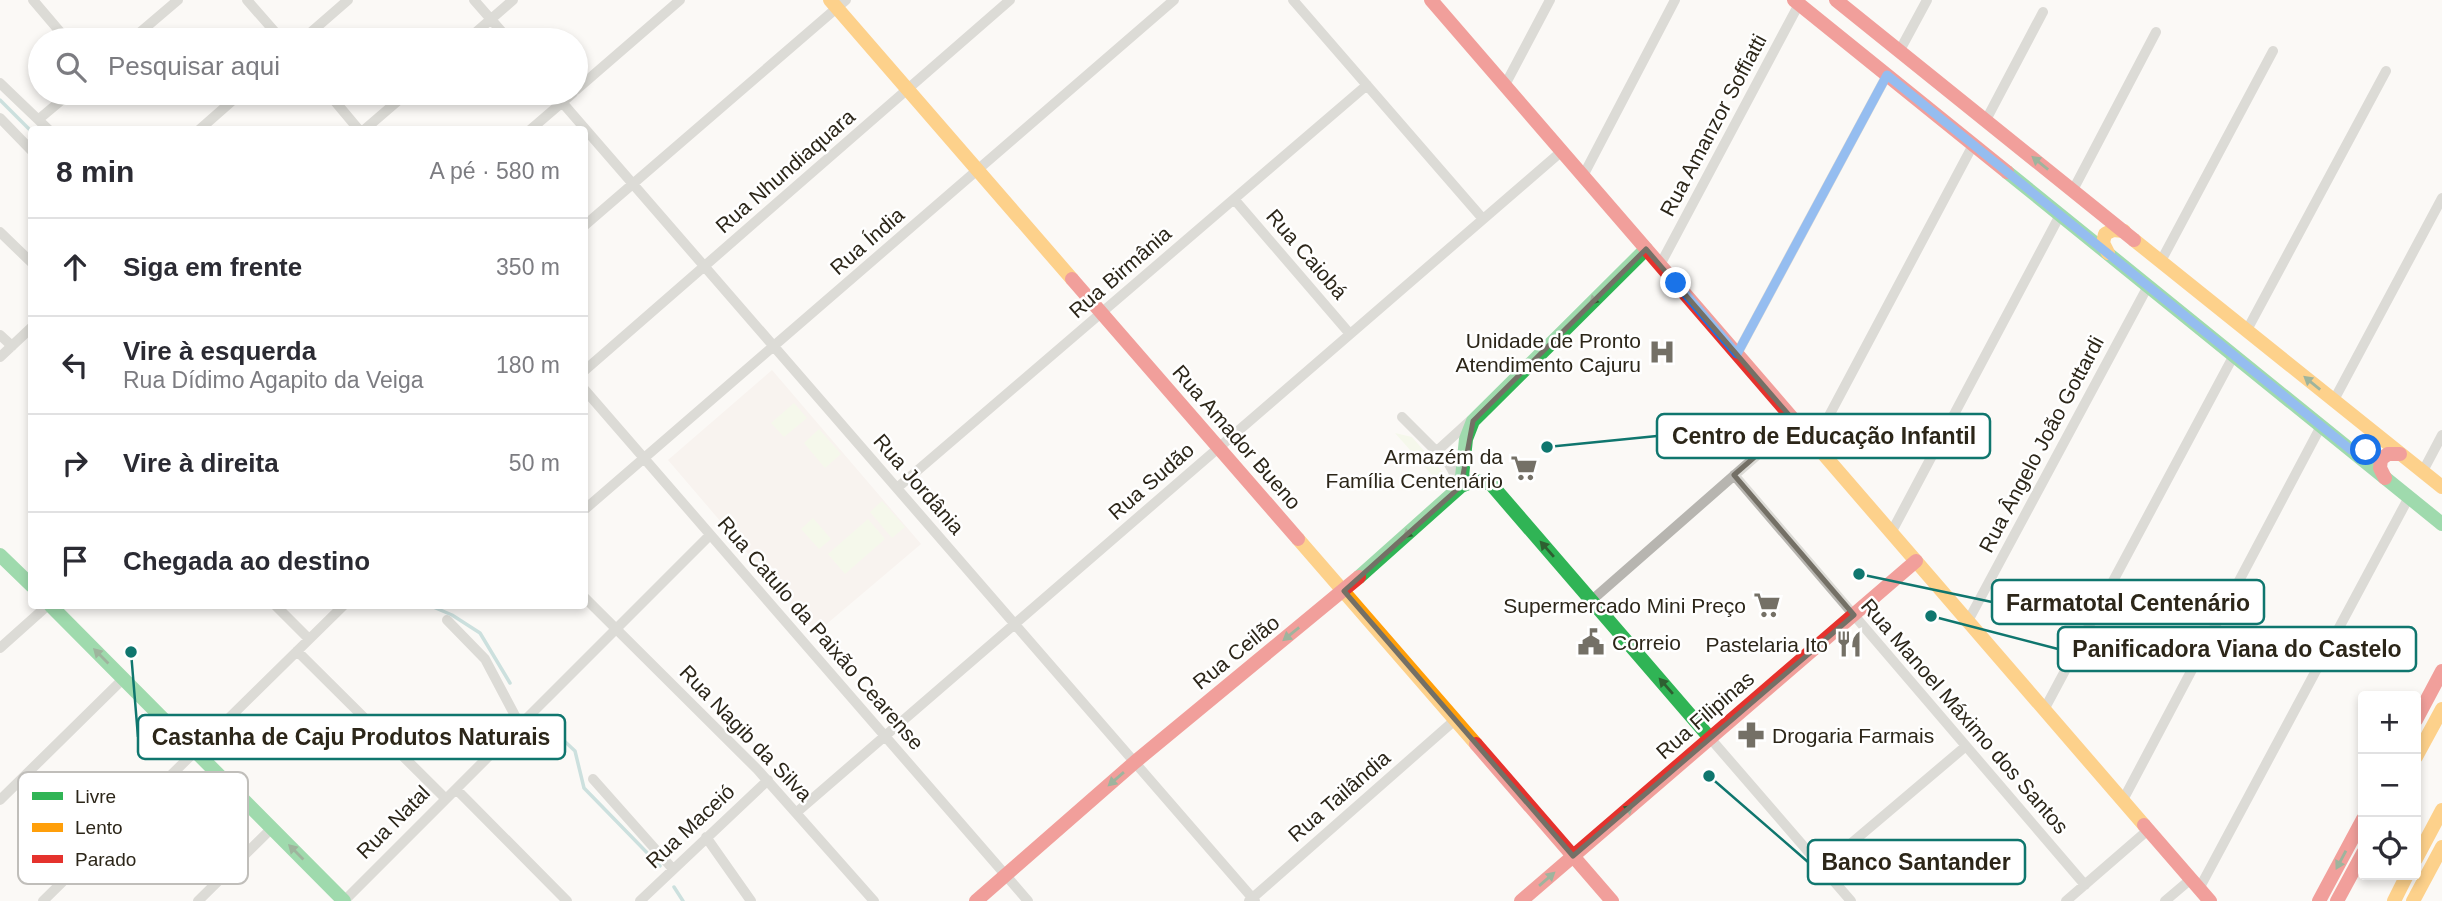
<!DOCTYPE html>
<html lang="pt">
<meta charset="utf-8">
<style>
body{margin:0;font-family:Arial,sans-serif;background:#f7f7f7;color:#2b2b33}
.controls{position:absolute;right:21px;bottom:21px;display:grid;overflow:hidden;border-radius:7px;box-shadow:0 4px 10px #0003}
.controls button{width:63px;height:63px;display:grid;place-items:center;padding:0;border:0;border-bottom:2px solid #e1e1e2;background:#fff;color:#2b2b33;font:35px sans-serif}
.stop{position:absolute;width:21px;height:21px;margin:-16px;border:5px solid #1a73e8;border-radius:50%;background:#fff}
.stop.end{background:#1a73e8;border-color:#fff;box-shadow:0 2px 7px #0008}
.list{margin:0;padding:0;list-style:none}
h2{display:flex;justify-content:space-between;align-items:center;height:91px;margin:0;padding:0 28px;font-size:30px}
h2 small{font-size:23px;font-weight:400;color:#7c7c81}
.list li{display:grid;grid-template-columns:46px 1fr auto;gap:21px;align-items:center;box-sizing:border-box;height:98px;padding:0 28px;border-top:2px solid #e1e1e2}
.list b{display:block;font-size:26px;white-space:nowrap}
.list p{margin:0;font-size:23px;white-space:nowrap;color:#7c7c81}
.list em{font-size:23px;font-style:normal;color:#7c7c81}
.icon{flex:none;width:38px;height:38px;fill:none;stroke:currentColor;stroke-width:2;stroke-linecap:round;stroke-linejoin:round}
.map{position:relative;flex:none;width:2442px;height:901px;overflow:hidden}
.search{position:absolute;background:#fff;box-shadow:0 4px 10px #0003;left:28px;top:28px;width:560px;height:77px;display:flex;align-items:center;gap:18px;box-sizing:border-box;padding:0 24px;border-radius:38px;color:#7c7c81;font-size:26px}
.panel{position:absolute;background:#fff;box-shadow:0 4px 10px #0003;left:28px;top:126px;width:560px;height:483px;border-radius:7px}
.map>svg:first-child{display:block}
.education{fill:#f4eae6}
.green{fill:#edf7de}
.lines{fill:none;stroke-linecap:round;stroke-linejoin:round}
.stream{stroke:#93c2c1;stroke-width:3.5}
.street{stroke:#b7b5b0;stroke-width:10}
.fast{stroke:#30b455;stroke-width:14}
.slow{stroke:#ff9f0a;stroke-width:14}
.jam{stroke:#e5322d;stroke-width:14}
.oneway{fill:#2e5f31}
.route{stroke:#1a73e8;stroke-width:9}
.marked{fill:none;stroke:#747066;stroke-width:5;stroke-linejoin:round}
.labels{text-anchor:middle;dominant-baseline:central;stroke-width:5;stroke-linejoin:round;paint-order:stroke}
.street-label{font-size:21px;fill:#2c2619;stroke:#fff}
.poi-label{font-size:21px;fill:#2c2619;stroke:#fff;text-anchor:end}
.key{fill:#fff;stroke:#c0beba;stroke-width:2}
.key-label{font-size:19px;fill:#2c2619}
.leader{fill:none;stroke:#0f766e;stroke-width:2.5}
.callout-dot{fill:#0f766e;stroke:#fff;stroke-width:2.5}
.callout{fill:#fff;stroke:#0f766e;stroke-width:2.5}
.callout-label{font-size:23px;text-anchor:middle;font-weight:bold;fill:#2c2619}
</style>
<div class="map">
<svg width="2442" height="901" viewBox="0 0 2442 901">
<rect width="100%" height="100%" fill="#fbf9f6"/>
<!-- education -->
<path class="education" d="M772,370L921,544L816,633L668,460Z"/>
<!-- green -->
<path class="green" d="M794,403L807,418L784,437L771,423Z
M819,429L841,454L825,468L804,443Z
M1395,433L1412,437L1447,477L1440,484Z
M882,501L905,527L892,538L870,512Z
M813,518L831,539L819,549L801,529Z
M868,519L885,539L845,574L828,554Z"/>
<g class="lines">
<!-- stream -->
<path class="stream" d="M0,100L32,132
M431,606L452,615L480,633L510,683
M544,722L575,751L584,788L660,866
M674,887L683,901"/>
<!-- street -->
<path class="street" d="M33,0L67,40
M247,0L282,40
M474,0L509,40
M1293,0L1483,219
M131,40L178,0
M302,40L348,0
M467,40L513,0
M1900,50L1927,0
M0,83L49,130
M1505,85L1550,0
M576,90L680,0
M328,93L359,130
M554,93L1255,901
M0,118L32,151
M39,119L70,93
M1986,120L2043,12
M199,130L241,93
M364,130L407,93
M530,130L573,93
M1583,176L1675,0
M2073,190L2156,32
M1234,199L1350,334
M584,226L846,0
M0,232L32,263
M2161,261L2273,51
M1660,265L1799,4
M2247,330L2386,71
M0,335L12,346
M1737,354L1887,75
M0,357L32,327
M584,371L1010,0
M584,389L1028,901
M2334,400L2442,198
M1402,417L1449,464L1461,486
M1814,444L1973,145
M1437,451L1470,421
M2423,471L2442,435
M1734,475L2085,885
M897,488L1367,85
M584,510L1174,0
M1891,533L2060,215
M584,597L757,769L874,901
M1592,600L1795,422
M276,606L309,639
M447,620L485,659L520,725
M1968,621L2148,286
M0,648L47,606
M297,651L446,799
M2044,710L2234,355
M1710,738L1851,901
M593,779L672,868
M456,789L567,901
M0,800L123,679
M2123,800L2321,426
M797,812L1562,151
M706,837L751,901
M1822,868L1966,746
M2199,889L2409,497
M43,901L343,606
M198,901L272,828
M344,901L710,535
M640,901L768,780
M1249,901L1455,720
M2066,901L2148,830
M2165,901L2191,879"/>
<!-- fast -->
<path class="fast" d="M2007,172L2442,524
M1461,486L1466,439L1473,421L1646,249
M0,555L32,586
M1359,577L1461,486L1473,481L1490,483L1710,738
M51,606L344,901"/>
<!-- slow -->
<path class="slow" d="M830,0L1072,279
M2134,240L2442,487
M2108,253L2103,243L2105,234L2113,230L2124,231
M1807,435L2144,825
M1298,539L1476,744
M2416,757L2442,709
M2416,859L2442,810
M2394,901L2407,875
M2413,901L2442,847"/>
<!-- jam -->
<path class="jam" d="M1431,0L1807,435
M1794,0L2007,172
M1836,0L2134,240
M1072,279L1298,539
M2385,478L2380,468L2381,459L2388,454H2400
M2416,720L2442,671
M1476,744L1612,901
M2144,825L2210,901
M976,901L1135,762L1359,577
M1521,901L1916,561
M2319,901L2363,819
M2337,901L2363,853"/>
</g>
<!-- one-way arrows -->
<defs><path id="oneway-solid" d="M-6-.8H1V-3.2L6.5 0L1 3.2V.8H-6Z" transform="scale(1.75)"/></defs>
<g class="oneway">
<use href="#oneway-solid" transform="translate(2040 163) rotate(-141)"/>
<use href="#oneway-solid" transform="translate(1597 297) rotate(135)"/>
<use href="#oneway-solid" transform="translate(2312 383) rotate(-141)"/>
<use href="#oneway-solid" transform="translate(1411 531) rotate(138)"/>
<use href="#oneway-solid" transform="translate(1547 549) rotate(-131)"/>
<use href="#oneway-solid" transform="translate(1291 634) rotate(141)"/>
<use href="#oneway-solid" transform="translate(101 656) rotate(-135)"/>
<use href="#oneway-solid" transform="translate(1666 686) rotate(-131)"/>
<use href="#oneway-solid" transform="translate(1116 779) rotate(139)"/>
<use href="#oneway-solid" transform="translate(1625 812) rotate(-40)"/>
<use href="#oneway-solid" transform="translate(296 852) rotate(-135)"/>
<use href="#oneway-solid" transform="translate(2341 860) rotate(118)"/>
<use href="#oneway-solid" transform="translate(1547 879) rotate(-41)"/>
</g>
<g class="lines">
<!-- route -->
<path class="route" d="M1676,283L1737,354L1887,75L2351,450L2358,452L2366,450"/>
</g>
<!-- marked area -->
<path d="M0 0H2442V901H0ZM1646,249L1795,422L1734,475L1854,615L1573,856L1344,591L1461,486L1473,421Z" fill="#fbf9f6" fill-opacity=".55" fill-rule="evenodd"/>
<path class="marked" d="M1646,249L1795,422L1734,475L1854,615L1573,856L1344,591L1461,486L1473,421Z"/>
<!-- icons -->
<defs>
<g id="hospital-bare" transform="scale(2.1)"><path d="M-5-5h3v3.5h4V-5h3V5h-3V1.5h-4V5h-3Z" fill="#747066" stroke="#fff" stroke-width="2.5" paint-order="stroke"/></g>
<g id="supermarket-bare" transform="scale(2.1)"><path d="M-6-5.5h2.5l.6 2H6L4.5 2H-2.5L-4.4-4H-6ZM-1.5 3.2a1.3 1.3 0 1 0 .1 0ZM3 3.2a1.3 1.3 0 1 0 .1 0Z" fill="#747066" stroke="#fff" stroke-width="2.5" paint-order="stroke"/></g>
<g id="civic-bare" transform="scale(2.1)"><path d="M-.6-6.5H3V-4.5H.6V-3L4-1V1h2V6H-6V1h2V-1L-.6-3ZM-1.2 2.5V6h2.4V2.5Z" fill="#747066" stroke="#fff" stroke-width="2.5" paint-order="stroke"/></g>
<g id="restaurant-bare" transform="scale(2.1)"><path d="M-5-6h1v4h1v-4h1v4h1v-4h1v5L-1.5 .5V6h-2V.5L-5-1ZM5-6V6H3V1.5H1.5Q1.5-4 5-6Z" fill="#747066" stroke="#fff" stroke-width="2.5" paint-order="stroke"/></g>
<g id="pharmacy-bare" transform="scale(2.1)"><path d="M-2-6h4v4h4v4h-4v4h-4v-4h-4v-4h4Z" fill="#747066" stroke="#fff" stroke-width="2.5" paint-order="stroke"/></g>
</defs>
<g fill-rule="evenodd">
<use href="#hospital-bare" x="1662" y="352"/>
<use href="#supermarket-bare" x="1524" y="468"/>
<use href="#supermarket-bare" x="1767" y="605"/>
<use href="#civic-bare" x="1591" y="642"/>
<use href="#restaurant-bare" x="1849" y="644"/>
<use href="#pharmacy-bare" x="1751" y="735"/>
</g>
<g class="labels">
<!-- street labels -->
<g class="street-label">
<text transform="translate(1713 125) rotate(-62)">Rua Amanzor Soffiatti</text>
<text transform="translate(785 171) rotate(-41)">Rua Nhundiaquara</text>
<text transform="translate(867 241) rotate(-41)">Rua Índia</text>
<text transform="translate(1307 254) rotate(49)">Rua Caiobá</text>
<text transform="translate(1120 272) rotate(-41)">Rua Birmânia</text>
<text transform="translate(1237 437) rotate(49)">Rua Amador Bueno</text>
<text transform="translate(2041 444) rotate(-62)">Rua Ângelo João Gottardi</text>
<text transform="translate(1151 481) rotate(-41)">Rua Sudão</text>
<text transform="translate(919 484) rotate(49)">Rua Jordânia</text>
<text transform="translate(821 633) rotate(49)">Rua Catulo da Paixão Cearense</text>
<text transform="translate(1236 652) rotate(-39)">Rua Ceilão</text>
<text transform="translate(1705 715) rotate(-41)">Rua Filipinas</text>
<text transform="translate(1965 716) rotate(49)">Rua Manoel Máximo dos Santos</text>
<text transform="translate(746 733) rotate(46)">Rua Nagib da Silva</text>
<text transform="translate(1339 796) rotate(-41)">Rua Tailândia</text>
<text transform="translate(393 822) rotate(-45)">Rua Natal</text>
<text transform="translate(690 826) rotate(-43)">Rua Maceió</text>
</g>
<!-- poi labels -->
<g class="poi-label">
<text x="1641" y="340">Unidade de Pronto<tspan x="1641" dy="24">Atendimento Cajuru</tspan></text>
<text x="1503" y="456">Armazém da<tspan x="1503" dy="24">Família Centenário</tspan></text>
<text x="1746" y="605">Supermercado Mini Preço</text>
<text x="1612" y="642" text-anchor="start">Correio</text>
<text x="1828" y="644">Pastelaria Ito</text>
<text x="1772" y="735" text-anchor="start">Drogaria Farmais</text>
</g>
</g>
<!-- legend -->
<rect x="18" y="772" width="230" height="112" rx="10" class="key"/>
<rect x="32" y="792" width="31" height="8" fill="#30b455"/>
<rect x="32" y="823" width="31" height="9" fill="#ff9f0a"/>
<rect x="32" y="855" width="31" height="8" fill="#e5322d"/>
<g class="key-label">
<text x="75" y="803">Livre</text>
<text x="75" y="834">Lento</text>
<text x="75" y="866">Parado</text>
</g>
<!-- callouts -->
<path class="leader" d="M1547 447L1657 436M1859 574L1992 602M1931 616L2058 649M131 652L138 737M1709 776L1808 862"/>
<g class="callout-dot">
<circle cx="1547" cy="447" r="7"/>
<circle cx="1859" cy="574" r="7"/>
<circle cx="1931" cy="616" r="7"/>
<circle cx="131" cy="652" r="7"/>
<circle cx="1709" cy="776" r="7"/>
</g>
<g class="callout">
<rect x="1657" y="414" width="333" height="44" rx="7"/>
<rect x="1992" y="580" width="272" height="44" rx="7"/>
<rect x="2058" y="627" width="358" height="44" rx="7"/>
<rect x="138" y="715" width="427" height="44" rx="7"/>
<rect x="1808" y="840" width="217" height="44" rx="7"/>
</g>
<g class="callout-label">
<text x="1824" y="444">Centro de Educação Infantil</text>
<text x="2128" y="611">Farmatotal Centenário</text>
<text x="2237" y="657">Panificadora Viana do Castelo</text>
<text x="351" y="745">Castanha de Caju Produtos Naturais</text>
<text x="1916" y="870">Banco Santander</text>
</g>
</svg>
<div class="controls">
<button>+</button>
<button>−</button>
<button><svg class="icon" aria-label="locate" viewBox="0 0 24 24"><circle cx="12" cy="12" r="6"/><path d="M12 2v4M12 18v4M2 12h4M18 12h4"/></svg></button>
</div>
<div class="stop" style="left:2366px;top:450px"></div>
<div class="stop end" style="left:1676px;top:283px"></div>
<div class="search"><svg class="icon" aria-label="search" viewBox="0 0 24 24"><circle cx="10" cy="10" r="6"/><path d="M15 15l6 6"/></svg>Pesquisar aqui</div>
<section class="panel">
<h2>8 min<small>A pé · 580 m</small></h2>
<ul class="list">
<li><svg class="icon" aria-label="ahead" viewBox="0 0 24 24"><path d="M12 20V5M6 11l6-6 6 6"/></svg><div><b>Siga em frente</b></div><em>350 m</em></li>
<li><svg class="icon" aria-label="left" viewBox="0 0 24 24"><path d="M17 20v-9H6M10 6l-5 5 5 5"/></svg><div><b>Vire à esquerda</b><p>Rua Dídimo Agapito da Veiga</p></div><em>180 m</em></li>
<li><svg class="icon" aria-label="right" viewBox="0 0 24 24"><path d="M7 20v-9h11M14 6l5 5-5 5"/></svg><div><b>Vire à direita</b></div><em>50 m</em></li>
<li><svg class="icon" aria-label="arrive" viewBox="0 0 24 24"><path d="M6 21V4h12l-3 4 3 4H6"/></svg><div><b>Chegada ao destino</b></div></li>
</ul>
</section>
</div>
